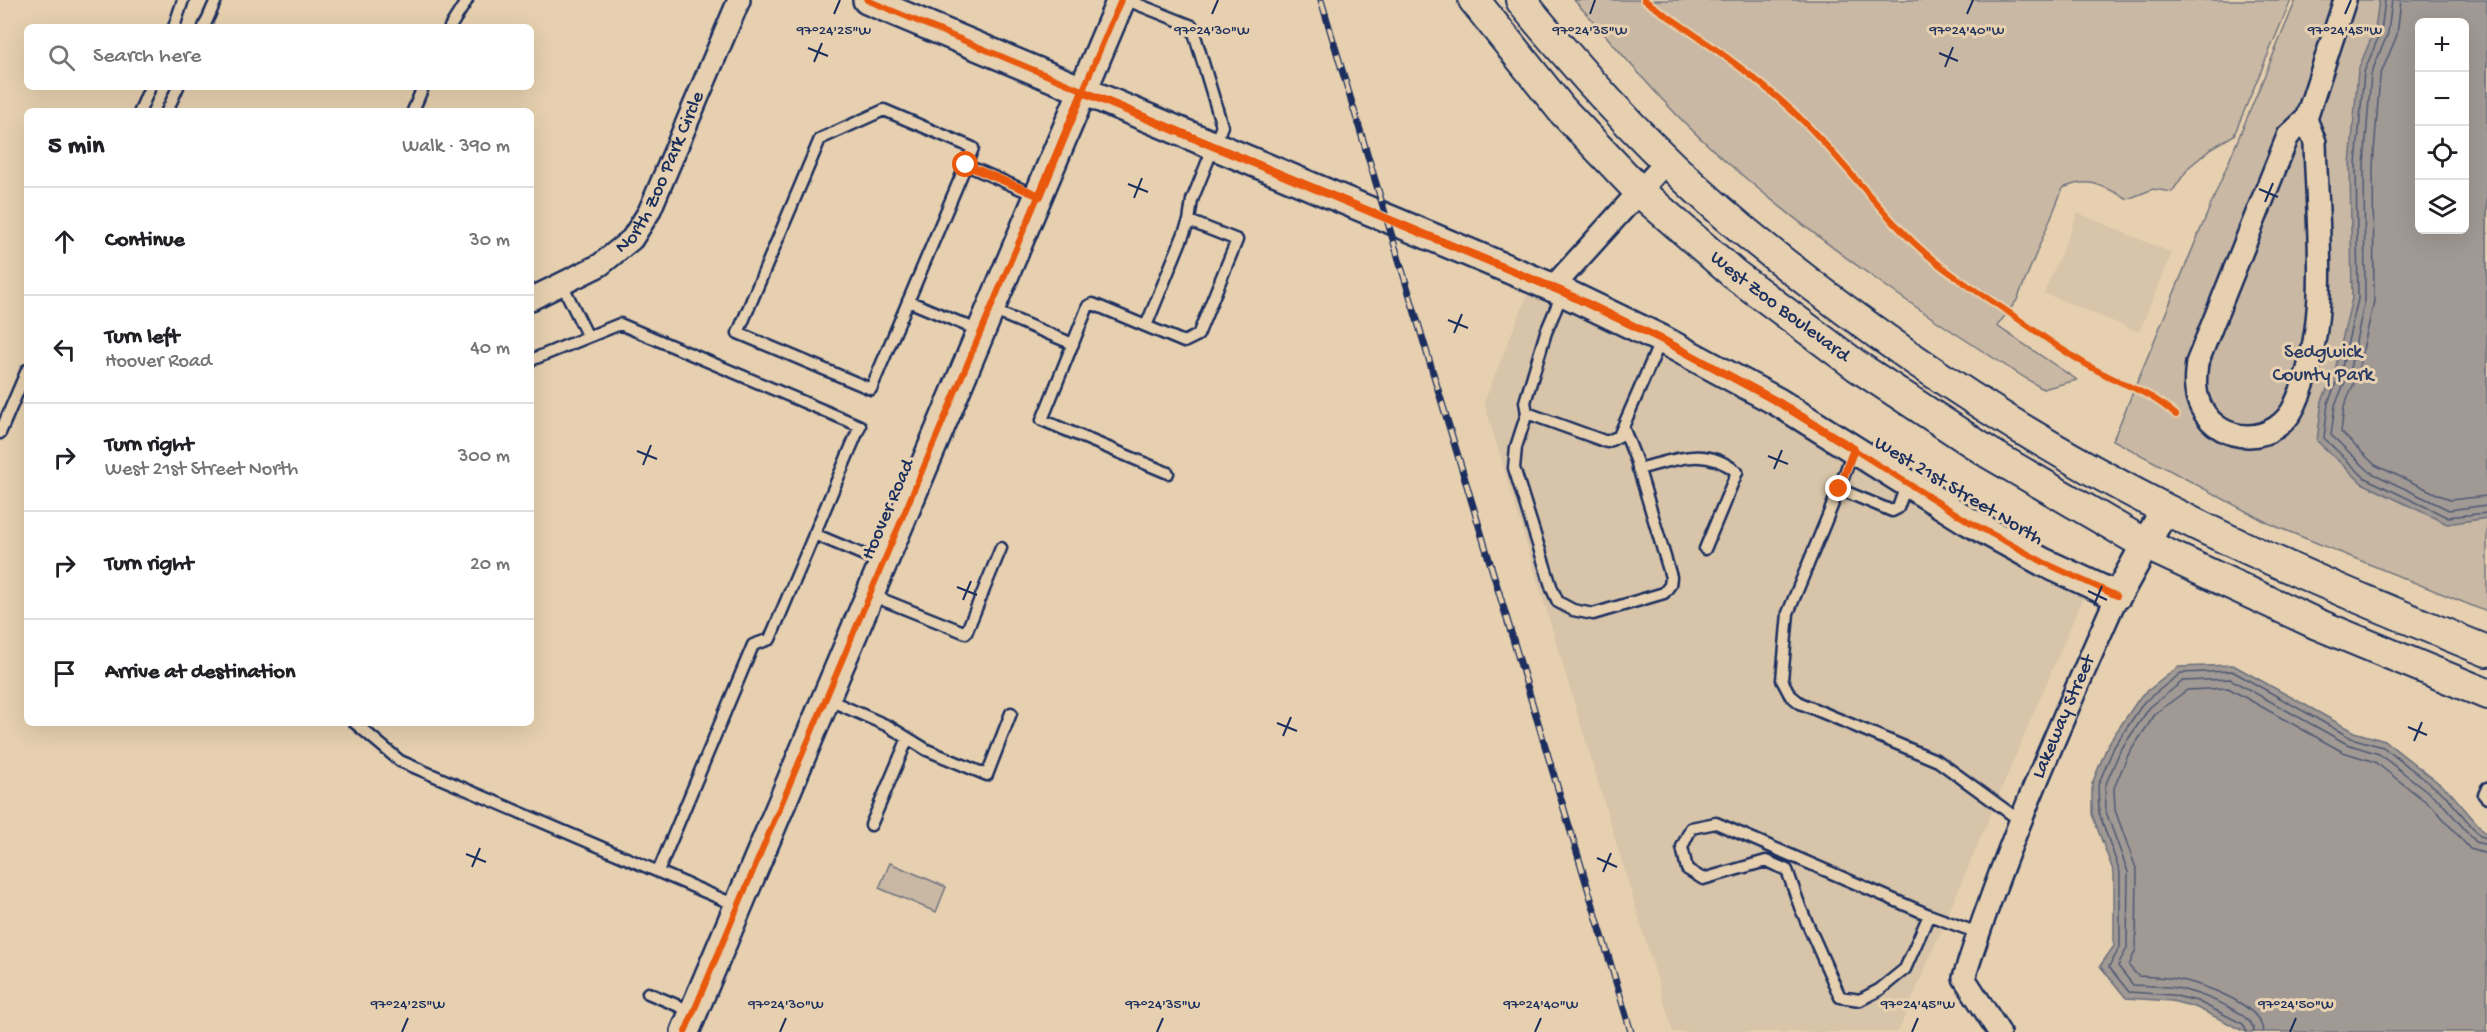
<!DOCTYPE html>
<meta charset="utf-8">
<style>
body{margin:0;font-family:"Gochi Hand",sans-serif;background:#f2f2f2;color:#202124}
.controls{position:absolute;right:18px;top:18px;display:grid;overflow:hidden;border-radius:9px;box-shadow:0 6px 24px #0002}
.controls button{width:54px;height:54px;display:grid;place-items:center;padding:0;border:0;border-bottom:2px solid #e0e0e0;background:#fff;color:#202124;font:30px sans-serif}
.stop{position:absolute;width:18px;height:18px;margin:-14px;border:4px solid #ea580c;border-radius:50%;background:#fff}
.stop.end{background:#ea580c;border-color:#fff;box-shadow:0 2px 6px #0008}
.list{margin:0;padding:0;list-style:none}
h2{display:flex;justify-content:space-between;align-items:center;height:78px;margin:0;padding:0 24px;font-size:26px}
h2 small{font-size:20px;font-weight:400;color:#757577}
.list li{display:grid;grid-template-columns:39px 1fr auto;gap:18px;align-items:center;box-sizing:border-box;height:108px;padding:0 24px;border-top:2px solid #e0e0e0}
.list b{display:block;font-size:22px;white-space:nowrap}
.list p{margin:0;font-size:20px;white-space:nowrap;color:#757577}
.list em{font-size:20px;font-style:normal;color:#757577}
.icon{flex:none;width:33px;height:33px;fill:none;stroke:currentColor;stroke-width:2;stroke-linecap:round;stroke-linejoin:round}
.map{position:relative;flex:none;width:2487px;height:1032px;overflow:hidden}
.search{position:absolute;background:#fff;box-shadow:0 6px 24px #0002;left:24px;top:24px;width:510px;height:66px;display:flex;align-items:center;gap:15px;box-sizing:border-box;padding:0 21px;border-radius:9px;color:#757577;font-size:22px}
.panel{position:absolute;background:#fff;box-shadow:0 6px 24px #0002;left:24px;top:108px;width:510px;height:618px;border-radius:9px}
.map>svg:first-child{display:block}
.built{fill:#d7c4a9}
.green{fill:#c9b8a3;stroke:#727480;stroke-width:1.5;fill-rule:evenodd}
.water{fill:#a09994;stroke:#6b6f7e;stroke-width:1.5;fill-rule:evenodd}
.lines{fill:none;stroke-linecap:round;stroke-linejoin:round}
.shore{stroke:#505974;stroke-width:1.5}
.service-casing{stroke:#1b2f5e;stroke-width:15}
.minor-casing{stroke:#1b2f5e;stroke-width:26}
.tertiary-casing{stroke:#1b2f5e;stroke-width:32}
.secondary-casing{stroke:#1b2f5e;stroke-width:34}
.service{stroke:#e6d0af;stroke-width:10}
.minor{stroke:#e6d0af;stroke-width:21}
.tertiary{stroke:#e6d0af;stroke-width:27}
.secondary{stroke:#e6d0af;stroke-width:30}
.rail-casing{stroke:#1b2f5e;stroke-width:7}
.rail{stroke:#e6d0af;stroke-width:4.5;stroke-dasharray:14;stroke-linecap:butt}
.cycleway-casing{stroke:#e6d0af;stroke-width:10}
.cycleway{stroke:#e8590c;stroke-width:6}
.route{stroke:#ea580c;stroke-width:8}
.ticks{fill:none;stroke:#1b2f5e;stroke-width:2}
.labels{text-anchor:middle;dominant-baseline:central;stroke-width:6;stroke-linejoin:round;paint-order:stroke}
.street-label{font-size:20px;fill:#1b2f5e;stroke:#e6d0af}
.park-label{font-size:20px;fill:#2c3d65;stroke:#e6d0af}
.ticks-label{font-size:15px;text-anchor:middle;fill:#1b2f5e;stroke:#e6d0af;stroke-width:6;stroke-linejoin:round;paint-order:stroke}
</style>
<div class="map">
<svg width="2487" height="1032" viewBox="0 0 2487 1032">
<rect width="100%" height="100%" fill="#e6d0af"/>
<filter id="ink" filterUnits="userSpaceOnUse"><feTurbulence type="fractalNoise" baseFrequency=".0167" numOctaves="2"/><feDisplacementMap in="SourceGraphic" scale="12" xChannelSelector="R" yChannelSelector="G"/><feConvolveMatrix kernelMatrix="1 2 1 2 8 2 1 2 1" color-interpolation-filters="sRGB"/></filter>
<g filter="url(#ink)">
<!-- built -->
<path class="built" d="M2078,213L2172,253L2139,332L2044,293Z
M1529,291L1629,338L1742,396L1827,445L1963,535L2015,564L2083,597L1898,1032H1673L1484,402Z"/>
<!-- green -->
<path class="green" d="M1574,0H2291L2234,135L2212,148L2189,167L2172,192L2153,189L2128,199C2102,186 2091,176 2063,188L2017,300L1997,326L2077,380L2043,389C1926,317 1812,239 1710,147C1660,102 1619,49 1574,0Z
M2296,0H2487V612L2270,524L2113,440ZM2420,22H2464V230H2420Z
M890,863L946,887L936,912L879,888Z"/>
<!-- water -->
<path class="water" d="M2379,0H2487V518L2447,524L2362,483L2317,441L2322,401L2335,370L2352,298L2350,165L2358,70L2375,29ZM2420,22H2464V230H2420Z
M2233,665L2354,732L2385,741L2450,792L2487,835V1032H2246L2195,1007L2172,1001L2126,998L2100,966L2114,946V873L2092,814V784L2108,744L2140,697L2178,667Z"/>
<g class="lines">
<!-- shore -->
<path class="shore" d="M2385,0L2381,31L2364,72L2356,165L2358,299L2341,371L2328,403L2324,438L2365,478L2447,517L2487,513
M2392,0L2388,33L2371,74L2364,165L2365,300L2349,373L2335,405L2331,435L2370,472L2449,510L2487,505
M2401,0L2397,35L2380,76L2373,165L2374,301L2357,376L2344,407L2341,432L2375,465L2450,500L2487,496
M2247,1032L2243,1024L2197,1001L2172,995L2129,992L2109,967L2120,947V872L2099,813L2098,785L2114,747L2144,702L2181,673L2232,671L2351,738L2383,747L2446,796L2480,836L2487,838
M2254,1032C2253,1011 2195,992 2176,988C2162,986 2147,986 2133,985L2118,966L2127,948L2128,872L2106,812L2105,786L2120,751L2150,707L2183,681L2230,679L2347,744L2379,754L2440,801L2476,842L2487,845
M2263,1032C2262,1004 2200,983 2176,979C2164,977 2151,977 2138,976L2129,966L2136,949L2137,871L2115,810L2114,788L2128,755L2156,713L2187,690L2228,688L2343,752L2375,762L2434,808L2470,849L2487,854"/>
<!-- service casing -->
<g class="service-casing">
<path id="service" d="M1127,0L1192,26L1222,126L1192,200L1189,221L1146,326
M174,27L183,0
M204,27L216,0
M450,27L467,0
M884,110L973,148L871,389L738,333L820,139Z
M140,111L150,87
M167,111L178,87
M413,111L423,87
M966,165L1037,196
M562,284L588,337
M1563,292L1546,332L1525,402L1527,413L1607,442L1619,436L1661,340
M908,301L982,332
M992,310L1073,344
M531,360L620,324L860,426L770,639L753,645L658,872
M1527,413L1516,447L1514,468L1552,589L1558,602L1573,610L1593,614L1664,593L1670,585L1671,577L1636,460L1623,427
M0,433L27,370
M1853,451L1839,489L1892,511L1898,508L1907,483
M1638,469C1675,460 1705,445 1737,472L1705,549
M1168,473L1042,420L1088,306L1093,304L1184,342L1198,335L1237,240L1189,221
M1839,489L1788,613L1782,680L1790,695L1800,703L1938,761L2022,822
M814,534L883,563
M871,595L966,633L1001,548
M827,699L888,726L927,750L987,775L1011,713
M355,723L400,761L738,906
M2487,788L2484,795L2487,798
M871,825L908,738
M1929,915L1905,969L1879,990L1860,1000L1840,997L1800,907L1787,870L1766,861L1703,879L1687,869L1682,847L1691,828L1716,823L1929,915L1978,933
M648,993L693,1012"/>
</g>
<!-- minor casing -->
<g class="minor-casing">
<g id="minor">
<path d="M2306,119L2315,142C2317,228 2332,325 2295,405C2277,445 2221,447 2201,407C2194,393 2195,378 2197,363L2288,136L2306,119L2345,0"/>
<path d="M1553,287L1666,162"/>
<path id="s1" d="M531,299L600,265L632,239L649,212L739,0"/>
<path id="s2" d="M1999,1032L1964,978C2005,847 2062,721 2117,596"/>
</g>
</g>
<!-- tertiary casing -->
<g class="tertiary-casing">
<path id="tertiary" d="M867,0L1563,292L1661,339L1778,402L1968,521L2043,562L2117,596L2165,509
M685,1032L1121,0"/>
</g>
<!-- secondary casing -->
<g class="secondary-casing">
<g id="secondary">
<path id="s3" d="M1474,0L1562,110L1639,191L1734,274L1857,366L1989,453L2145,544L2317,624L2487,694"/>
<path d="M1521,0C1535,19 1551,37 1567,55C1621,118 1679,176 1743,230C1873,337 2017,434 2167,510C2271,562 2379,607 2487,651"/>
</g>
</g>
<!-- service -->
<use href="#service" class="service"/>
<!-- minor -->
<use href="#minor" class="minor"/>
<!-- tertiary -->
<use href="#tertiary" class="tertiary"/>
<!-- secondary -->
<use href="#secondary" class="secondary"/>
<!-- rail casing -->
<g class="rail-casing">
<path id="rail" d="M1321,0L1631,1032"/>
</g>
<!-- rail -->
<use href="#rail" class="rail"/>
<!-- cycleway casing -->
<g class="cycleway-casing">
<path id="cycleway" d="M867,0L1563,292L1661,339L1778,402L1968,521L2043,562L2117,596
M1644,0C1700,38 1758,76 1806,124C1851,169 1886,222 1936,262C1959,281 1986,297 2011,314C2040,334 2070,357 2102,373C2132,389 2148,391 2176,415
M685,1032L1121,0"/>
</g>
<!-- cycleway -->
<use href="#cycleway" class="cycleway"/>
</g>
</g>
<g class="lines" filter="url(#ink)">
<!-- route -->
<path class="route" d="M966,165L1040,196L1083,92L1563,292L1661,339L1778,402L1854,449L1839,489"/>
</g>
<!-- ticks -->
<path class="ticks" d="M834,14L840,0M1212,14L1218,0M1590,14L1595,0M1967,14L1973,0M2345,14L2351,0M808,48L828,56M1939,53L1958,61M814,62L822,43M1945,67L1953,47M1128,184L1148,192M2259,189L2278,197M1134,198L1142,178M2265,202L2273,183M1448,320L1468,328M1454,333L1462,314M637,451L657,459M1768,456L1788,464M643,465L651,445M1774,469L1782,450M957,587L977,595M2088,591L2107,600M963,600L971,581M2094,605L2102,586M1277,723L1297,731M2408,727L2427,735M1283,736L1291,717M2414,741L2422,722M466,854L486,862M1597,858L1617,867M472,867L480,848M1603,872L1611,853M402,1032L408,1018M780,1032L786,1018M1157,1032L1163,1018M1535,1032L1541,1018M1912,1032L1918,1018M2290,1032L2296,1018"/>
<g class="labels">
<!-- street labels -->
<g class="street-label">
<text stroke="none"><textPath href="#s1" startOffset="190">North Zoo Park Circle</textPath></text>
<text stroke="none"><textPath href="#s3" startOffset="435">West Zoo Boulevard</textPath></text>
<text transform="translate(1958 492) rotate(31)">West 21st Street North</text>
<text transform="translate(889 510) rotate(-67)">Hoover Road</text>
<text stroke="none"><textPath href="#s2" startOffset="344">Lakeway Street</textPath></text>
</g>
<!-- park labels -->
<g class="park-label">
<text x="2323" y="353">Sedgwick<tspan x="2323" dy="23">County Park</tspan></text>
</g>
</g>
<g class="ticks-label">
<text x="834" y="34">97°24'25"W</text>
<text x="1212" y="34">97°24'30"W</text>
<text x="1590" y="34">97°24'35"W</text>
<text x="1967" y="34">97°24'40"W</text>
<text x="2345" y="34">97°24'45"W</text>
<text x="408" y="1008">97°24'25"W</text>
<text x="786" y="1008">97°24'30"W</text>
<text x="1163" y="1008">97°24'35"W</text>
<text x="1541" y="1008">97°24'40"W</text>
<text x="1918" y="1008">97°24'45"W</text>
<text x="2296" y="1008">97°24'50"W</text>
</g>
</svg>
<div class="controls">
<button>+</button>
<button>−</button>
<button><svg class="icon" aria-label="locate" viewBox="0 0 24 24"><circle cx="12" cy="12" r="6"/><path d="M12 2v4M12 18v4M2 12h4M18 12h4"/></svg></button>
<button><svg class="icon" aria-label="layers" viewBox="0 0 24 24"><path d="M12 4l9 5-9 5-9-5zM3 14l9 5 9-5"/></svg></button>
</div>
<div class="stop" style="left:966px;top:165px"></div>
<div class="stop end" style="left:1839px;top:489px"></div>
<div class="search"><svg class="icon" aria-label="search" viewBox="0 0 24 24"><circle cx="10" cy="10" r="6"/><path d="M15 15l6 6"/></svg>Search here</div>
<section class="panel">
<h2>5 min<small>Walk · 390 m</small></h2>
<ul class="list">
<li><svg class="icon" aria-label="ahead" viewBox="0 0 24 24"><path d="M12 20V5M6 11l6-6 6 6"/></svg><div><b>Continue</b></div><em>30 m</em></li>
<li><svg class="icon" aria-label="left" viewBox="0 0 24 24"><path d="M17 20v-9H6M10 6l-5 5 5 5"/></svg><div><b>Turn left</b><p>Hoover Road</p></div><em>40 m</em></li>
<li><svg class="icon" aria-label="right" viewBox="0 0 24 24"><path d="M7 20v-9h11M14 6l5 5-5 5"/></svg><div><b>Turn right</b><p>West 21st Street North</p></div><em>300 m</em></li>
<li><svg class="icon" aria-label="right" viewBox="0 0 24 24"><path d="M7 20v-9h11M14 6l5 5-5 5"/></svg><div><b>Turn right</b></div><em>20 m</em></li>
<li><svg class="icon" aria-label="arrive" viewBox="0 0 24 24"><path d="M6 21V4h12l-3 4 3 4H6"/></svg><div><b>Arrive at destination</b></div></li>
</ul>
</section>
</div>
